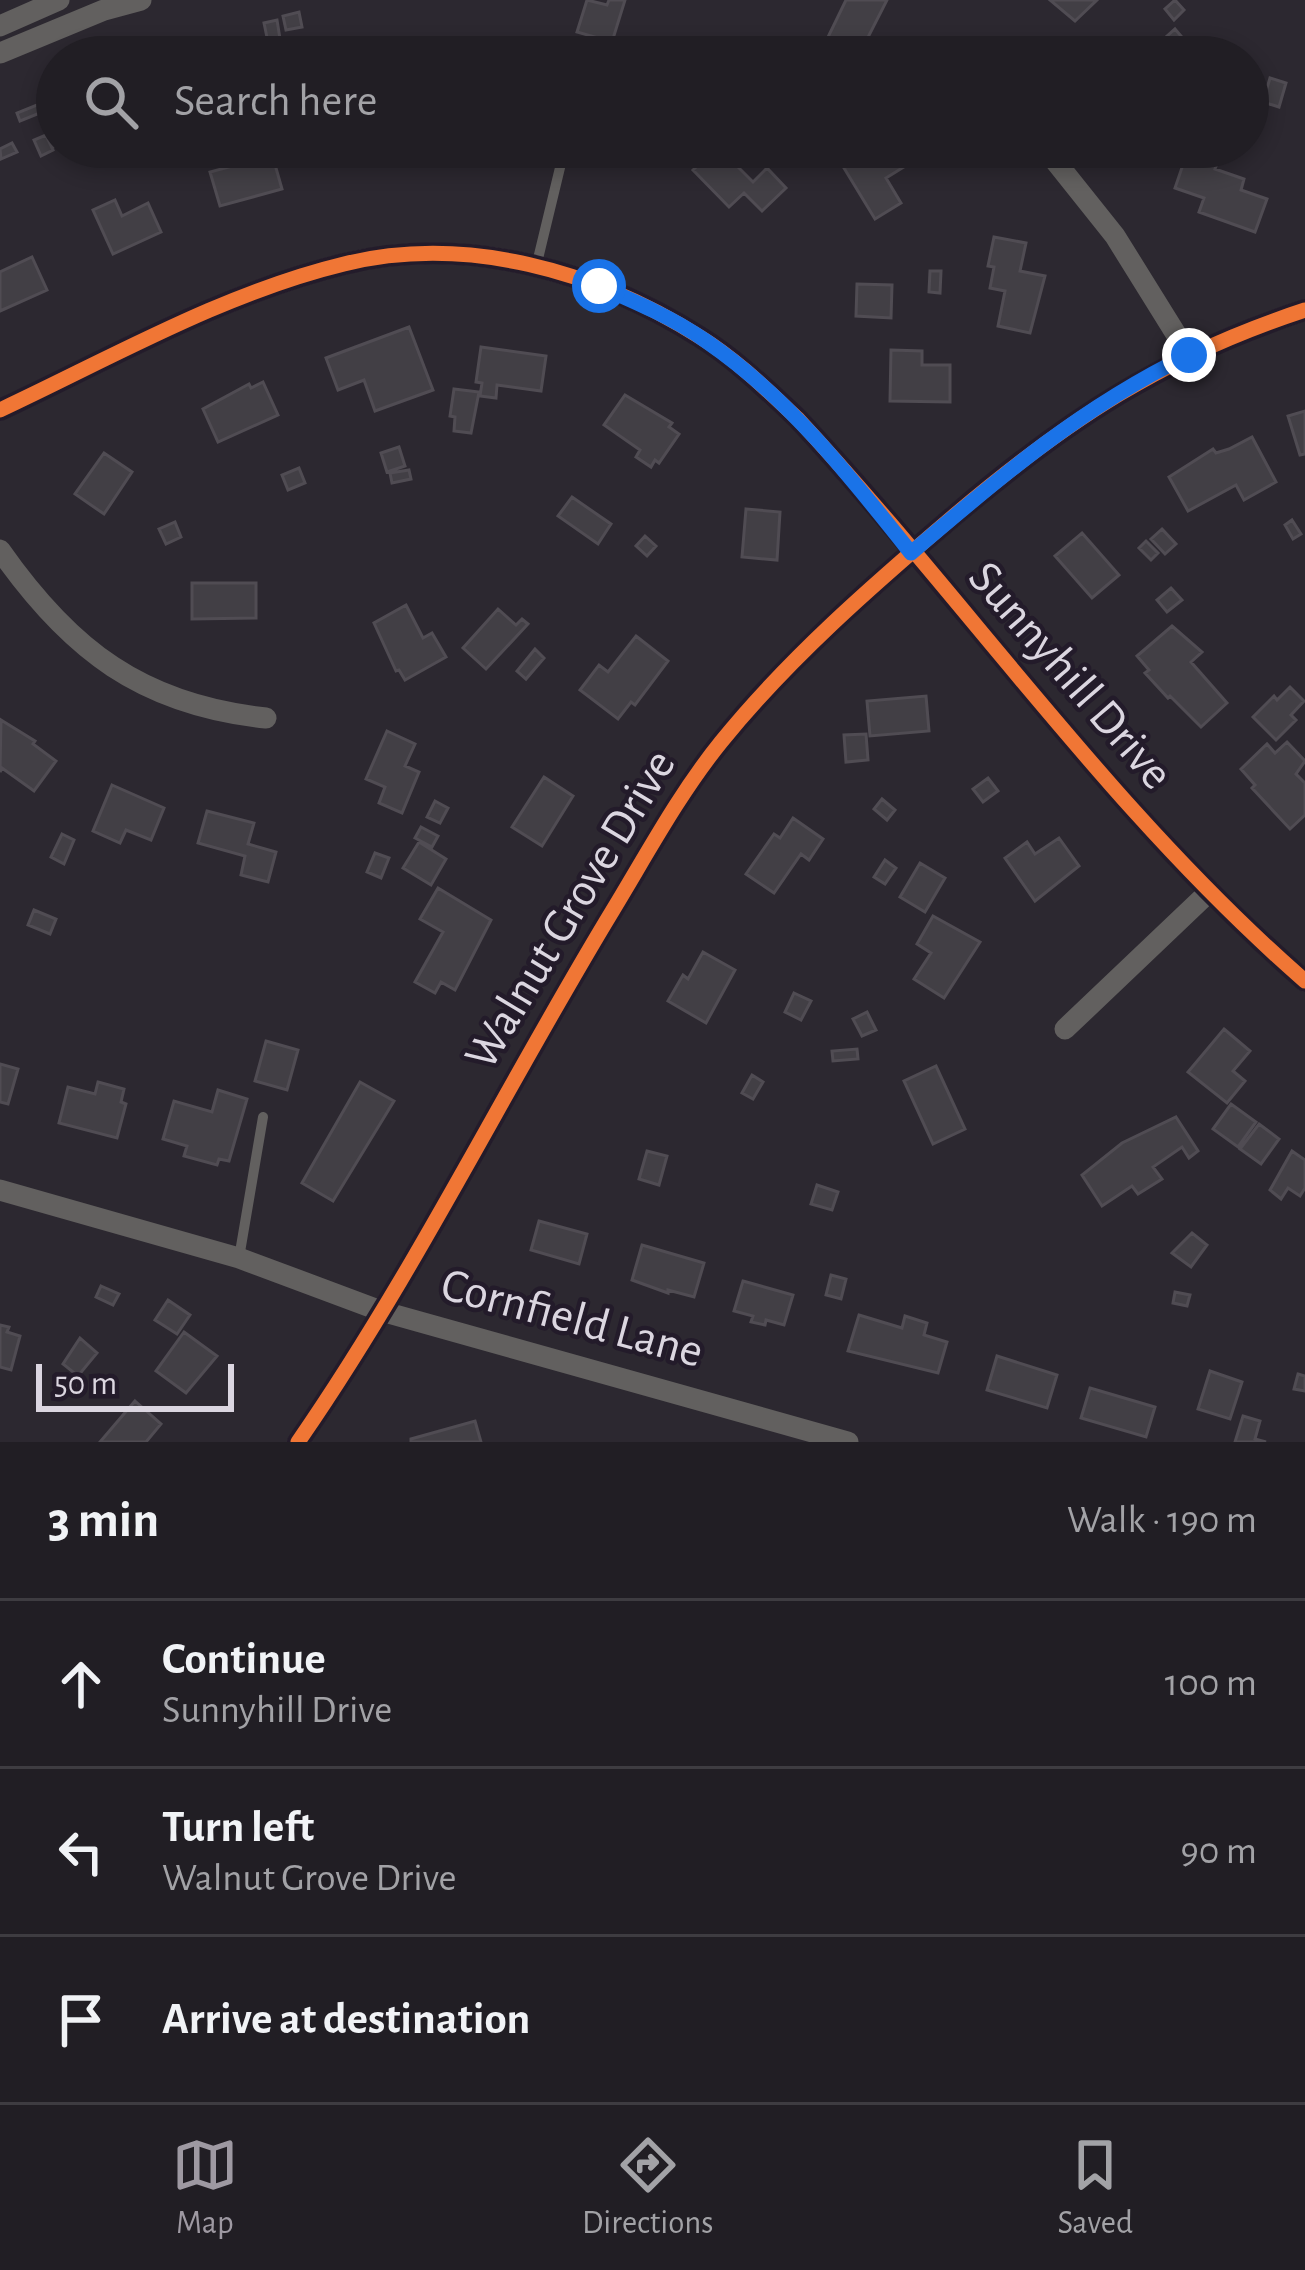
<!DOCTYPE html>
<meta charset="utf-8">
<style>
body{margin:0;font-family:"Alegreya Sans",sans-serif;background:#2d2b31;color:#f1f3f6}
.scale{position:absolute;left:36px;bottom:30px;width:198px;box-sizing:border-box;padding-left:12px;border:6px solid #dbd6e0;border-top:0;font-size:33px;line-height:42px;white-space:nowrap;color:#dbd6e0;-webkit-text-stroke:9px #231b2a;paint-order:stroke}
.stop{position:absolute;width:36px;height:36px;margin:-27px;border:9px solid #1a73e8;border-radius:50%;background:#fff}
.stop.end{background:#1a73e8;border-color:#fff;box-shadow:0 3px 12px #0008}
.list{margin:0;padding:0;list-style:none}
h2{display:flex;justify-content:space-between;align-items:center;height:156px;margin:0;padding:0 48px;font-size:51px}
h2 small{font-size:39px;font-weight:400;color:#a2a2a6}
.list li{display:grid;grid-template-columns:78px 1fr auto;gap:36px;align-items:center;box-sizing:border-box;height:168px;padding:0 48px;border-top:3px solid #3e3c41}
.list b{display:block;font-size:45px;white-space:nowrap}
.list p{margin:0;font-size:39px;white-space:nowrap;color:#a2a2a6}
.list em{font-size:39px;font-style:normal;color:#a2a2a6}
.icon{flex:none;width:66px;height:66px;fill:none;stroke:currentColor;stroke-width:2;stroke-linecap:round;stroke-linejoin:round}
.map{position:relative;flex:none;width:1305px;height:1442px;overflow:hidden}
.search{position:absolute;background:#211e24;box-shadow:0 6px 18px #0003;left:36px;right:36px;top:36px;height:132px;display:flex;align-items:center;gap:30px;box-sizing:border-box;padding:0 42px;border-radius:66px;color:#a2a2a6;font-size:45px}
.sheet{height:660px;background:#211e24}
nav{display:flex;justify-content:space-around;align-items:center;box-sizing:border-box;height:168px;border-top:3px solid #3e3c41;background:#211e24;font-size:33px;color:#a2a2a6}
nav a{display:grid;justify-items:center;gap:6px}
nav .on{color:#9e99a2}
.map>svg:first-child{display:block}
.building{fill:#423f45;stroke:#504c53;stroke-width:3}
.lines{fill:none;stroke-linecap:round;stroke-linejoin:round}
.lane{stroke:#62605f;stroke-width:10}
.street{stroke:#62605f;stroke-width:21}
.cycleway-casing{stroke:#231b2a;stroke-width:22}
.cycleway{stroke:#f07635;stroke-width:15}
.route{stroke:#1a73e8;stroke-width:15}
.labels{text-anchor:middle;dominant-baseline:central;stroke-width:9;stroke-linejoin:round;paint-order:stroke}
.street-label{font-size:48px;fill:#dbd6e0;stroke:#231b2a}
</style>
<div class="map">
<svg width="1305" height="1442" viewBox="0 0 1305 1442">
<rect width="100%" height="100%" fill="#2c2830"/>
<!-- building -->
<path class="building" d="M587,0L607,5L609,0H625L612,42L577,32Z
M846,0H887L860,53L828,37Z
M1050,0H1097L1075,21Z
M1175,0L1184,10L1174,20L1165,9Z
M299,12L302,27L286,30L283,16Z
M277,20L281,45L269,47L264,23Z
M1175,29L1197,55L1195,57H1127H1137L1145,49L1148,53Z
M1270,78L1286,83L1279,107L1263,102Z
M42,103L45,111L20,121L17,113Z
M50,115L57,130V146L53,147L41,119Z
M46,135L53,150L41,156L34,140Z
M12,143L17,152L1,159L0,149Z
M270,147L282,189L220,206L210,172L255,160L252,149Z
M718,147L753,182L767,168L786,188L762,211L744,193L729,207L693,170Z
M853,147H896L907,165L886,178L901,203L875,219L844,168L860,159Z
M1189,147L1222,150L1215,169L1244,179L1241,190L1267,199L1255,232L1199,212L1204,198L1175,188Z
M115,200L122,216L148,203L161,232L113,254L93,210Z
M994,237L1026,243L1020,271L1045,276L1030,333L998,326L1005,291L990,288L994,267L988,266Z
M32,257L47,290L0,311V272Z
M930,271H941L940,293L929,292Z
M857,284L892,285L891,318L856,316Z
M409,327L433,390L375,411L364,380L338,390L326,358Z
M481,347L546,356L541,391L497,385L496,398L480,396L482,383L476,382Z
M891,350L922,351V365H950V402L890,401Z
M263,382L278,415L218,442L203,409L249,384L251,388Z
M454,389L479,392L471,433L454,431L455,417L450,416Z
M625,395L672,423L669,427L679,434L659,463L655,460L651,467L636,457L640,450L604,425Z
M1305,411V454L1300,455L1288,416Z
M1252,437L1276,482L1244,500L1236,485L1188,511L1169,477L1213,449L1216,453L1229,449Z
M399,447L405,466L387,472L381,453Z
M104,453L132,472L104,514L75,494Z
M299,468L305,483L288,490L282,475Z
M409,470L411,479L392,483L390,473Z
M572,497L611,524L598,544L558,516Z
M746,509L780,512L777,560L742,557Z
M1292,520L1301,534L1293,539L1285,525Z
M175,522L181,537L166,544L159,529Z
M1162,529L1176,544L1165,554L1151,539Z
M1082,533L1119,575L1092,598L1055,556Z
M645,536L656,546L647,556L636,546Z
M1146,541L1158,553L1151,560L1139,548Z
M192,583H256V618L192,619Z
M1171,588L1182,600L1167,612L1157,600Z
M406,605L423,638L432,633L446,657L405,680L399,670L396,671L374,623Z
M498,609L516,625L522,619L528,624L486,669L463,648Z
M1172,626L1202,652L1191,662L1227,703L1201,727L1170,696L1168,698L1145,673L1149,670L1137,656Z
M636,636L668,661L635,705L631,702L618,719L580,690L599,665L608,672Z
M535,649L544,658L526,679L517,671Z
M1290,687L1304,701L1291,715L1296,720L1276,740L1253,717L1274,696L1277,700Z
M926,696L929,731L870,736L867,701Z
M1,720L35,741L33,744L56,761L34,791L2,768L0,772Z
M387,731L415,744L405,766L419,772L402,813L379,803L385,787L366,779Z
M866,734L868,760L846,762L844,735Z
M1287,742L1305,761L1296,774L1305,783V815L1290,829L1252,788L1255,785L1241,769L1267,744L1275,753Z
M544,777L573,796L542,846L512,827Z
M988,778L998,791L983,802L973,789Z
M112,785L164,808L151,840L126,830L120,843L93,831Z
M882,799L895,810L887,820L874,809Z
M435,801L448,808L440,823L427,817Z
M207,811L254,823L248,844L276,852L268,882L241,875L245,856L198,843Z
M793,818L823,839L809,860L801,854L774,893L746,874L774,834L780,838Z
M421,827L438,836L432,847L415,838Z
M62,834L74,840L64,864L51,857Z
M1059,838L1079,866L1035,901L1005,858L1027,842L1035,854Z
M419,842L446,859L431,885L403,868Z
M375,853L389,858L381,878L367,872Z
M885,860L896,868L885,884L874,877Z
M920,863L945,878L925,912L900,897Z
M438,888L491,920L455,990L441,982L435,993L415,982L443,932L420,919Z
M34,910L56,919L50,934L28,925Z
M933,916L980,942L944,998L914,979L931,953L917,944Z
M703,952L735,970L706,1023L668,1001L683,975L688,979Z
M794,993L811,1001L801,1020L785,1012Z
M867,1012L876,1030L862,1036L853,1019Z
M1224,1029L1250,1051L1233,1071L1245,1081L1227,1103L1188,1072Z
M266,1041L298,1050L287,1090L255,1081Z
M857,1049L858,1059L833,1061L832,1051Z
M0,1064L18,1069L8,1104L0,1102Z
M936,1066L965,1129L933,1144L904,1081Z
M752,1075L763,1082L753,1099L742,1093Z
M98,1082L124,1089L121,1102L126,1104L117,1138L59,1123L68,1087L95,1094Z
M360,1082L394,1101L333,1201L302,1183Z
M218,1090L247,1099L229,1161L219,1159L217,1165L184,1156L187,1146L163,1139L174,1101L212,1112Z
M1231,1104L1256,1122L1238,1147L1213,1129Z
M1176,1117L1198,1151L1189,1158L1182,1147L1153,1167L1162,1179L1138,1194L1132,1186L1102,1206L1082,1175L1122,1143Z
M1259,1124L1279,1139L1261,1164L1240,1149Z
M647,1151L667,1156L659,1185L639,1179Z
M1292,1151L1305,1160V1188L1300,1196L1288,1188L1281,1199L1270,1190Z
M817,1185L838,1192L832,1210L811,1204Z
M539,1221L587,1234L579,1264L531,1250Z
M1192,1233L1207,1245L1191,1267L1172,1253Z
M642,1245L704,1263L694,1297L668,1290V1293L632,1280Z
M831,1275L846,1279L841,1299L826,1295Z
M743,1281L793,1295L784,1325L766,1320L765,1325L751,1322L753,1316L734,1311Z
M101,1286L119,1294L113,1305L96,1297Z
M1175,1292L1190,1295L1187,1306L1173,1303Z
M168,1300L190,1315L177,1334L155,1320Z
M859,1315L902,1328L905,1316L927,1323L924,1335L947,1342L938,1373L848,1351Z
M0,1325L9,1327L7,1332L20,1336L11,1370L0,1367Z
M184,1332L217,1356L186,1393L156,1371Z
M80,1338L97,1353L78,1376L63,1364Z
M997,1356L1057,1375L1047,1408L987,1390Z
M1210,1371L1242,1382L1230,1419L1198,1409Z
M1298,1374L1305,1376V1391L1294,1389Z
M1090,1388L1155,1407L1146,1437L1081,1418Z
M135,1401L161,1424L146,1442H100Z
M1243,1416L1260,1421L1255,1439L1266,1442H1235Z
M475,1421L481,1442H411V1439Z"/>
<g class="lines">
<!-- lane -->
<path class="lane" d="M536,267L565,147
M239,1258L263,1117"/>
<!-- street -->
<path class="street" d="M0,26L59,0
M0,53L104,10L141,0
M1044,147L1115,236L1189,355
M0,410C111,358 224,293 344,264C466,234 596,271 700,337C737,360 767,390 798,419C969,604 1114,815 1305,981
M0,550C70,650 142,705 266,718
M1065,1029L1210,891
M0,1190L239,1258L381,1311L848,1442
M298,1442C415,1273 506,1086 613,910C647,854 679,794 721,742C789,658 873,585 955,515C1067,420 1164,356 1305,310"/>
<!-- cycleway casing -->
<g class="cycleway-casing">
<path id="cycleway" d="M0,410C111,358 224,293 344,264C466,234 596,271 700,337C737,360 767,390 798,419C969,604 1114,815 1305,981
M298,1442C415,1273 506,1086 613,910C647,854 679,794 721,742C789,658 873,585 955,515C1067,420 1164,356 1305,310"/>
</g>
<!-- cycleway -->
<use href="#cycleway" class="cycleway"/>
</g>
<g class="lines">
<!-- route -->
<path class="route" d="M599,286C636,302 673,318 706,341C788,397 850,476 911,553C1001,476 1082,407 1189,355"/>
</g>
<g class="labels">
<!-- street labels -->
<g class="street-label">
<text transform="translate(1070 676) rotate(49)">Sunnyhill Drive</text>
<text transform="translate(571 910) rotate(-59)">Walnut Grove Drive</text>
<text transform="translate(572 1319) rotate(15)">Cornfield Lane</text>
</g>
</g>
</svg>
<div class="scale">50 m</div>
<div class="stop" style="left:599px;top:286px"></div>
<div class="stop end" style="left:1189px;top:355px"></div>
<div class="search"><svg class="icon" aria-label="search" viewBox="0 0 24 24"><circle cx="10" cy="10" r="6"/><path d="M15 15l6 6"/></svg>Search here</div>
</div>
<section class="sheet">
<h2>3 min<small>Walk · 190 m</small></h2>
<ul class="list">
<li><svg class="icon" aria-label="ahead" viewBox="0 0 24 24"><path d="M12 20V5M6 11l6-6 6 6"/></svg><div><b>Continue</b><p>Sunnyhill Drive</p></div><em>100 m</em></li>
<li><svg class="icon" aria-label="left" viewBox="0 0 24 24"><path d="M17 20v-9H6M10 6l-5 5 5 5"/></svg><div><b>Turn left</b><p>Walnut Grove Drive</p></div><em>90 m</em></li>
<li><svg class="icon" aria-label="arrive" viewBox="0 0 24 24"><path d="M6 21V4h12l-3 4 3 4H6"/></svg><div><b>Arrive at destination</b></div></li>
</ul>
</section>
<nav>
<a class="on"><svg class="icon" aria-label="map" viewBox="0 0 24 24"><path d="M3 6l6-2 6 2 6-2v14l-6 2-6-2-6 2zM9 4v14M15 6v14"/></svg>Map</a>
<a><svg class="icon" aria-label="directions" viewBox="0 0 24 24"><path d="M12 3l9 9-9 9-9-9zM9 14v-3h6M13 9l2 2-2 2"/></svg>Directions</a>
<a><svg class="icon" aria-label="saved" viewBox="0 0 24 24"><path d="M7 4h10v16l-5-4-5 4z"/></svg>Saved</a>
</nav>
